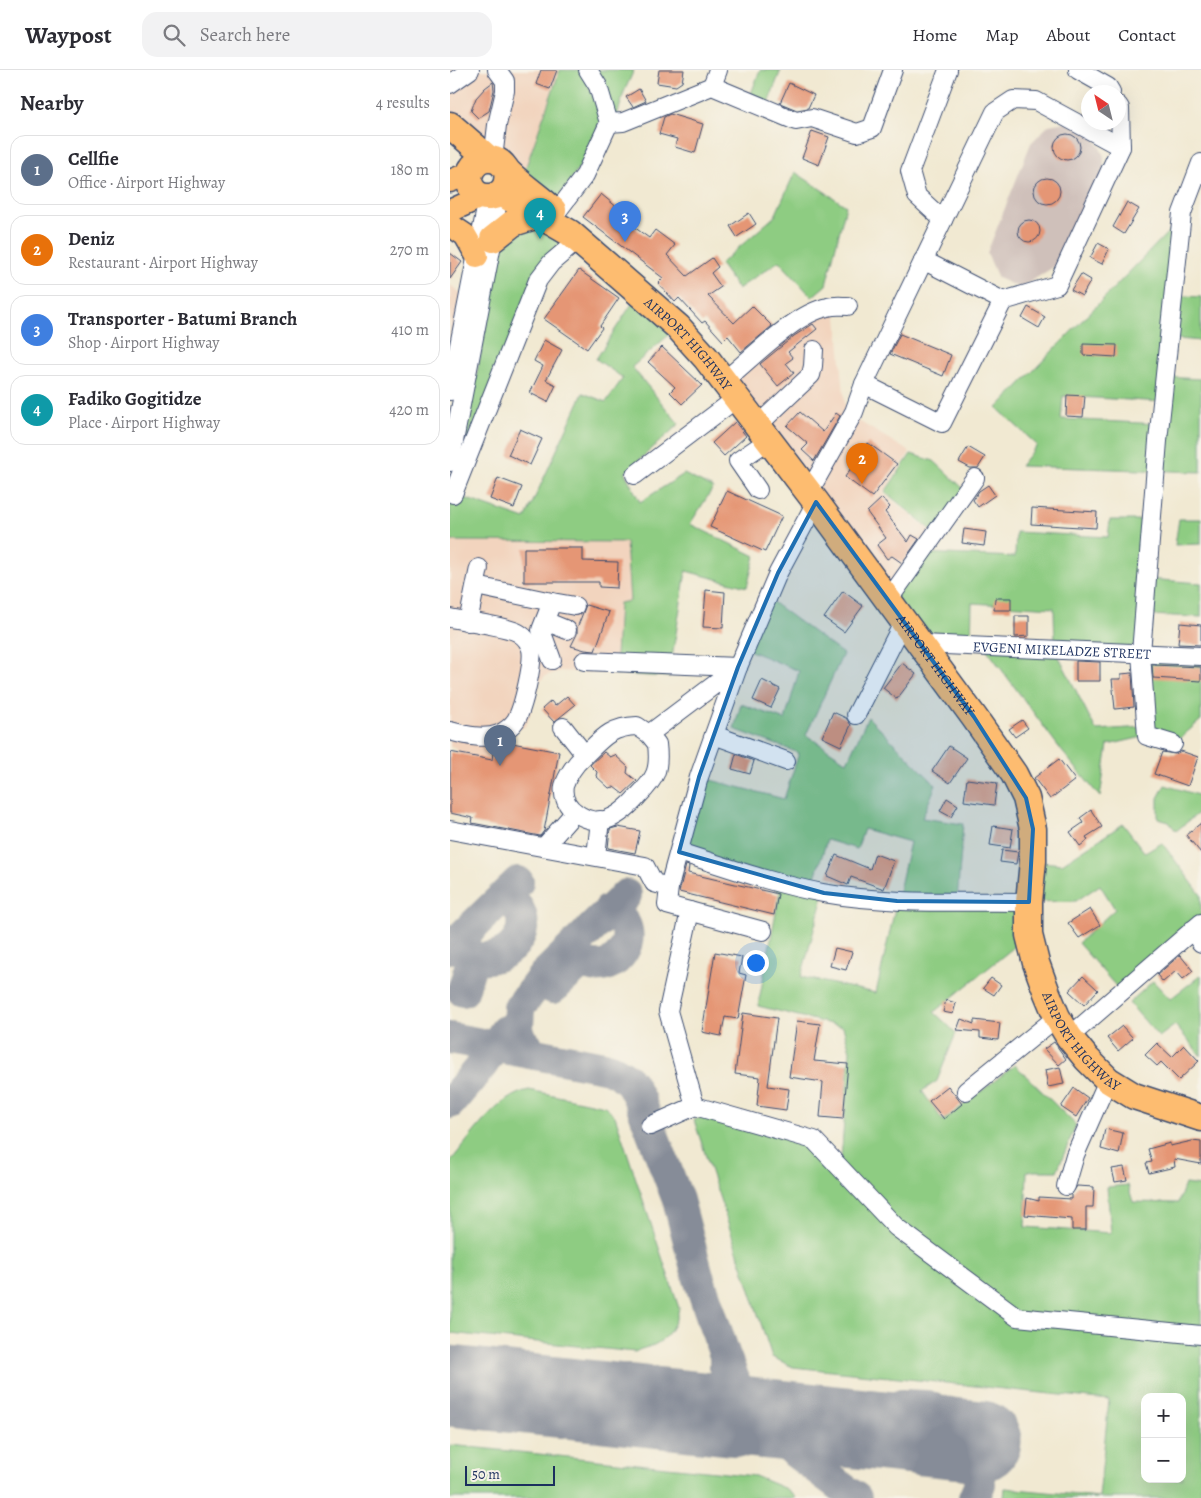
<!DOCTYPE html>
<meta charset="utf-8">
<style>
body{margin:0;font-family:Alegreya,serif;background:#f2f2f3;color:#2b2b33}
.controls{position:absolute;right:15px;bottom:15px;display:grid;overflow:hidden;border-radius:10px;box-shadow:0 5px 20px #0002}
.controls button{width:45px;height:45px;display:grid;place-items:center;padding:0;border:0;border-bottom:1px solid #e1e1e2;background:#fff;color:#2b2b33;font:25px sans-serif}
.compass{position:absolute;left:631px;top:15px;width:45px;height:45px;border-radius:50%;background:#fff;box-shadow:0 5px 20px #0002;rotate:325deg}
.scale{position:absolute;left:15px;bottom:12px;width:90px;box-sizing:border-box;padding-left:5px;border:2px solid #1b2f5e;border-top:0;font-size:14px;line-height:18px;white-space:nowrap;color:#1b2f5e;-webkit-text-stroke:4px #f7f3e8;paint-order:stroke}
.you{position:absolute;left:305px;top:892px;width:18px;height:18px;margin:-12px;border:4px solid #fff;border-radius:50%;background:#1a73e8;box-shadow:0 0 0 8px #1a73e833}
.badge{display:grid;place-items:center;width:32px;height:32px;border-radius:50%;background:#1f6fb2;color:#fff;font-size:16px;font-weight:700}
.pin{position:absolute;translate:-50% -41px;filter:drop-shadow(0 1px 2px #0008)}
.pin::after{content:'';position:absolute;top:26px;width:18px;height:15px;background:inherit;clip-path:polygon(0 0,100% 0,50% 100%)}
.list{margin:0;padding:0;list-style:none}
h2{display:flex;justify-content:space-between;align-items:center;height:65px;margin:0;padding:0 20px;font-size:21px}
h2 small{font-size:16px;font-weight:400;color:#7c7c81}
.list li{display:grid;grid-template-columns:32px 1fr auto;gap:15px;align-items:center;box-sizing:border-box;height:70px;margin:0 10px 10px;padding:0 10px;border:1px solid #e1e1e2;border-radius:15px}
.list b{display:block;font-size:19px;white-space:nowrap}
.list p{margin:0;font-size:16px;white-space:nowrap;color:#7c7c81}
.list em{font-size:16px;font-style:normal;color:#7c7c81}
.icon{flex:none;width:28px;height:28px;fill:none;stroke:currentColor;stroke-width:2;stroke-linecap:round;stroke-linejoin:round}
.map{position:relative;flex:none;width:751px;height:1428px;overflow:hidden}
header{display:flex;align-items:center;gap:30px;box-sizing:border-box;height:70px;padding:0 25px;background:#fff;border-bottom:1px solid #e1e1e2}
header strong{font-size:24px}
nav{display:flex;gap:28px;margin-inline-start:auto;font-size:18px}
.search{width:350px;height:45px;background:#f2f2f3;display:flex;align-items:center;gap:12px;box-sizing:border-box;padding:0 18px;border-radius:15px;color:#7c7c81;font-size:19px}
main{display:flex}
aside{flex:1;background:#fff}
.map>svg:first-child{display:block}
.built{fill:#f2d4be}
.industrial{fill:#cfc0ba}
.green{fill:#8ecc82;stroke:#547e70;fill-rule:evenodd}
.lines{fill:none;stroke-linecap:round;stroke-linejoin:round}
.taxiway{stroke:#868c98;stroke-width:32}
.runway{stroke:#868c98;stroke-width:81}
.building{fill:#e59674}
.minor-casing{stroke:#3b4b6f;stroke-width:20}
.major-casing{stroke:#3b4b6f;stroke-width:25}
.highway-casing{stroke:#3b4b6f;stroke-width:29}
.minor{stroke:#fff;stroke-width:18}
.major{stroke:#fdbc6f;stroke-width:22}
.highway{stroke:#fdbc6f;stroke-width:26}
.marked{fill:#1f6fb2;fill-opacity:0.2;stroke:#1f6fb2;stroke-width:4;stroke-linejoin:round}
.labels{text-anchor:middle;dominant-baseline:central;stroke-width:5;stroke-linejoin:round;paint-order:stroke}
.street-label{font-size:14px;fill:#1b2f5e;stroke:#f7f3e8}
</style>
<header>
<strong>Waypost</strong>
<div class="search"><svg class="icon" aria-label="search" viewBox="0 0 24 24"><circle cx="10" cy="10" r="6"/><path d="M15 15l6 6"/></svg>Search here</div>
<nav><a>Home</a><a>Map</a><a>About</a><a>Contact</a></nav>
</header>
<main>
<aside>
<h2>Nearby<small>4 results</small></h2>
<ul class="list">
<li><span class="badge" style="background:#5c6f8a">1</span><div><b>Cellfie</b><p>Office · Airport Highway</p></div><em>180 m</em></li>
<li><span class="badge" style="background:#e8710a">2</span><div><b>Deniz</b><p>Restaurant · Airport Highway</p></div><em>270 m</em></li>
<li><span class="badge" style="background:#3f7fe0">3</span><div><b>Transporter - Batumi Branch</b><p>Shop · Airport Highway</p></div><em>410 m</em></li>
<li><span class="badge" style="background:#0f9aa8">4</span><div><b>Fadiko Gogitidze</b><p>Place · Airport Highway</p></div><em>420 m</em></li>
</ul>
</aside>
<div class="map">
<svg width="751" height="1428" viewBox="0 0 751 1428">
<rect width="100%" height="100%" fill="#f7f3e8"/>
<filter id="ink" filterUnits="userSpaceOnUse"><feTurbulence type="fractalNoise" baseFrequency=".02" numOctaves="2"/><feDisplacementMap in="SourceGraphic" scale="10" xChannelSelector="R" yChannelSelector="G"/><feConvolveMatrix kernelMatrix="1 2 1 2 8 2 1 2 1" color-interpolation-filters="sRGB"/></filter>
<filter id="wash" filterUnits="userSpaceOnUse"><feTurbulence type="fractalNoise" baseFrequency=".0096" numOctaves="4" result="noise"/><feDisplacementMap in="SourceGraphic" scale="20" xChannelSelector="R" yChannelSelector="G"/><feGaussianBlur stdDeviation="1.12" result="paint"/><feColorMatrix in="noise" values="0 0 0 0 0 0 0 0 0 0 0 0 0 0 0 0 0 1.4 0 .05"/><feComposite in="paint" operator="in"/></filter>
<g filter="url(#wash)">
<rect width="100%" height="100%" fill="#f1e9d2"/>
<!-- built -->
<path class="built" d="M0,0H110L73,105L0,49Z
M0,215L15,226L0,286Z
M385,224L396,347L359,418L277,312Z
M402,347L460,382L433,423L484,464L439,527L362,422Z
M0,471L176,472L180,531L169,534L165,604L110,601L95,606L90,612L76,656L46,670L42,690L6,683L7,678L0,677Z"/>
<!-- industrial -->
<path class="industrial" d="M615,52L644,66L654,86V107L610,193L570,218L548,208L537,183L581,73L599,55Z"/>
<!-- green -->
<path class="green" d="M110,0H133L151,49L141,80L106,132L73,105Z
M145,0H184L174,22L166,50Z
M310,0H331L317,36L299,29Z
M345,102L396,136L376,215L362,227L329,191L288,219L270,194L325,146Z
M727,153L721,225L751,227V271L717,268L715,307L751,309V402L570,396L587,375L547,338ZM613,326L712,332L710,354L611,349Z
M83,154L114,171L101,193L3,424L75,449L133,323L156,332L173,308L146,289L189,223L228,257L182,297L229,354L175,403L190,432L234,404L263,418L240,454L305,486L297,517L236,501L219,607L165,604L169,533L180,531L176,472L0,471V432L3,424L52,176Z
M461,384L484,391L514,419L484,462L435,422Z
M729,449H751V474L725,475Z
M660,450H702L697,509L751,513V547L695,545L691,583L751,586V650L723,674L697,666L658,675L650,727L611,680L535,577L605,580L604,538L522,533L521,577L472,574L439,529L472,483L565,487L566,462L658,467ZM606,581L691,584L696,657L646,660Z
M317,528L393,584L356,665L397,692L418,647L486,715L472,748L513,754L507,831L579,832L583,791L612,794L673,754L695,783L712,773L751,825V853L671,922L628,873L665,839L650,815L626,831L579,832V865L484,942L506,963L487,1011L472,1021L493,1051L565,995L626,1055L607,1101H577L575,1157L661,1163L657,1117L678,1115L683,1132L728,1133L735,1114L751,1116V1428H554L555,1418L649,1427L659,1330L343,1297L322,1287L244,1050L258,1046L365,1077L391,1088L400,981L393,957L308,936L330,821L229,782L249,707L334,729L349,683L284,659L291,634L335,650L349,601L296,579ZM414,759L460,772L426,923L351,907L374,823L361,820L377,770L407,779ZM695,1327H732V1409H695Z
M715,715L751,726V741L726,761L719,752L708,749V728Z
M751,905V986L725,955L709,967L679,933L703,911L720,929Z
M79,1020L155,1036L165,1046L229,1238C226,1253 219,1268 204,1275C197,1278 191,1278 185,1282L0,1263V1092C21,1067 47,1026 79,1020Z
M0,1375L305,1406L336,1419L346,1428H0Z"/>
<g class="lines">
<!-- taxiway -->
<path class="taxiway" d="M0,878L68,812
M103,918L132,892C167,912 199,858 159,840
M13,921L23,887C64,896 93,848 54,826
M0,968L154,997L163,1000L173,1006L181,1013L190,1031L228,1130L248,1206L275,1286L298,1347L406,1428
M84,984L71,969L68,959L69,938L93,906L176,825
M0,1033L32,995L55,961
M203,1337L240,1340L252,1335L267,1324L275,1307V1286
M411,1358L431,1344L452,1335L477,1336L497,1343L521,1370L530,1414L524,1428"/>
<!-- runway -->
<path class="runway" d="M0,1316L531,1371"/>
</g>
<g id="blocks">
<!-- building -->
<path class="building" d="M91,0H107L100,19L86,14Z
M209,0H234L232,12L226,16L207,13Z
M43,12L44,20L39,41L28,48L21,41L26,28L35,18Z
M339,13L364,25L358,38L347,40L330,33Z
M189,19L196,31L183,37L176,27Z
M220,44L253,54L245,83L225,77L227,69L209,64L214,47Z
M362,61L379,67L369,95L352,88Z
M604 77a13 13 0 1 1 26 0a13 13 0 1 1-26 0Z
M584 121a13 13 0 1 1 26 0a13 13 0 1 1-26 0Z
M151,124L168,138L165,143L199,168L205,160L225,175L217,185L237,206L262,188L268,197L261,203L271,217L258,226L284,253L302,236L322,256L291,282L278,266L273,271L255,251L252,253L229,228L225,232L208,213L213,208L133,147Z
M677,132L689,139L674,164L663,157Z
M299,143L306,154L287,167L280,156Z
M568 161a11 11 0 1 1 22 0a11 11 0 1 1-22 0Z
M648,173L659,179L652,194L640,188Z
M0,183L12,192L0,209Z
M129,200L169,228L150,256L152,258L137,279L94,249Z
M631,204L641,210L632,226L621,220Z
M578,237L595,247L589,258L572,248Z
M363,254L367,259L338,282L343,288L336,293L344,303L328,316L310,294L344,266Z
M450,264L501,285L493,306L440,284Z
M94,270L112,280L96,310L106,315L98,332L80,323L93,296L84,291Z
M633,274L667,275L666,287L633,285Z
M212,277L252,315L232,334L220,322L225,317L198,292Z
M617,325L635,326L633,347L616,346Z
M350,342L373,362L386,343L390,346L364,391L352,380L358,374L337,356Z
M285,352L296,366L274,386L262,373Z
M70,359L92,369L80,395L58,385Z
M418,373L447,394L422,427L395,407Z
M518,377L535,387L528,398H520L509,392Z
M48,408L72,417L64,438L40,429Z
M538,415L545,425L528,437L523,430L529,421Z
M277,421L332,446L315,482L260,457Z
M432,428L440,437L435,442L458,472L462,465L469,469L452,493L442,486L437,489L427,475L436,468L417,442Z
M582,438L647,442L646,458L581,454Z
M514,459L536,462L534,476L512,473Z
M74,478H133V491L168,492L167,518L149,517V512H74Z
M256,520L275,522L273,558L253,557Z
M393,521L413,536L394,562L374,548Z
M545,528H561V540H544Z
M136,535L159,542L145,581L135,580L121,576L127,564V558Z
M565,546H579V566L565,567Z
M730,553L751,555V575L728,574Z
M626,591L650,592V611H626Z
M452,593L466,604L447,629L433,618Z
M702,595L751,597V611L703,608Z
M682,603L684,637L665,639L662,609H671V604Z
M312,610L330,619L321,638L303,630Z
M117,626L125,635L104,652L92,639L101,631L105,636Z
M383,642L396,648L401,655L391,676L372,667Z
M572,650L578,658L565,667L559,659Z
M57,672L109,682L94,761L90,766L22,753L23,748L0,743V682L42,690L44,676Z
M499,676L517,688L500,713L482,701Z
M731,681L748,687L738,716L704,704L712,682L725,684Z
M154,682L160,687L165,685L178,697L177,703L187,711L173,724L164,717L159,718L146,706L147,702L140,695Z
M286,684L304,691L300,704L282,699Z
M609,689L625,710L600,729L584,708Z
M517,709L547,713L544,735L514,731Z
M497,728L508,735L501,747L490,741Z
M641,740L652,757L636,767L638,770L630,776L620,762L633,753L630,748Z
M751,753V783L736,765Z
M543,756L563,759L560,778L540,775Z
M168,757L190,761L185,783L158,778L160,759Z
M552,780L568,782L566,794L550,792Z
M425,784L444,791L434,819L401,807L398,815L377,806L386,785L420,799Z
M236,795L239,796L238,803L328,824L324,845L229,822Z
M640,839L650,855L629,868L618,853Z
M385,878L402,882L396,900L380,896Z
M265,882L292,887L289,903L296,905L288,949L275,947L271,966L252,962Z
M730,885L743,901L733,909L726,901L713,912L707,905Z
M633,906L648,920L634,935L619,921Z
M541,908L551,915L544,925L533,918Z
M496,930L506,933L503,944L493,942Z
M293,943L327,948L318,1016L339,1019L336,1040L307,1036L310,1007L285,1004Z
M511,949L524,954V950L550,953L548,970L530,968V962L507,960Z
M347,951L370,954L364,991L398,994L393,1049L370,1047L373,1012L339,1007Z
M672,956L683,968L668,981L657,968Z
M604,972L616,989L609,995L594,979Z
M707,973L722,987L734,975L749,991L729,1010L711,992L707,996L695,985Z
M610,997L614,1014L598,1017L595,1000Z
M498,1016L512,1034L494,1049L479,1031Z
M624,1018L638,1028L626,1047L611,1037Z
M655,1059L673,1063L669,1084L651,1079Z
M742,1071L751,1072V1094L724,1089L725,1097L699,1103L696,1093L702,1092L698,1079L720,1073V1076Z
M674,1097L677,1110L665,1112L662,1099Z
M627,1116L644,1117L643,1137H636V1160H622V1149L575,1145L577,1128L589,1131V1127L621,1129V1125Z"/>
</g>
</g>
<g filter="url(#ink)">
<use href="#blocks" fill-opacity="0" stroke="#3b4b6f" stroke-width="1"/>
<g class="lines">
<!-- minor casing -->
<g class="minor-casing">
<g id="minor">
<path d="M628,0L658,17L661,22"/>
<path d="M0,14L20,0"/>
<path d="M262,16L268,0"/>
<path d="M668,35L670,38L671,77"/>
<path d="M159,53L173,52L262,16L346,51L362,48L407,63L422,58L443,0"/>
<path d="M43,89L47,55L55,21V11L47,0"/>
<path d="M106,143L135,105L159,53L148,16L138,0"/>
<path d="M493,150L467,126L460,101L498,0"/>
<path d="M274,311C301,289 345,243 378,237C384,235 391,236 398,236"/>
<path d="M414,314L492,353L553,231"/>
<path d="M0,321L37,133"/>
<path d="M308,355L361,305L363,296L364,280"/>
<path d="M0,392L43,169L48,125"/>
<path d="M185,405L287,328"/>
<path d="M308,420L288,391L319,370"/>
<path d="M359,422L404,342L414,314L545,42L563,30L586,31L671,77L607,215L553,231L473,190"/>
<path d="M3,424L88,210L101,193L128,170"/>
<path d="M26,516L102,532"/>
<path d="M439,529L525,408"/>
<path d="M0,548C15,551 62,557 70,564C75,567 79,573 81,579C84,592 73,638 66,650C62,656 55,661 49,664C33,670 15,665 0,661"/>
<path d="M95,551L117,560"/>
<path d="M18,552L29,498"/>
<path id="s1" d="M472,574L751,586"/>
<path d="M102,590L91,560L102,532L125,536"/>
<path d="M134,591L288,597"/>
<path d="M406,645L454,551"/>
<path d="M187,656L199,664L207,674C210,700 206,708 188,726C180,735 168,747 155,750C136,754 110,738 114,716C117,706 125,694 133,687C152,669 159,657 187,656Z"/>
<path d="M113,657L135,685"/>
<path d="M199,664L288,597"/>
<path d="M264,665L336,691"/>
<path d="M723,674L697,666L691,583L708,371L732,143L751,93"/>
<path d="M0,760L195,796L204,813L219,817L217,835L313,861"/>
<path d="M94,777L125,742"/>
<path d="M229,782C277,797 324,814 373,823C441,835 511,831 579,832"/>
<path d="M146,786L150,750"/>
<path d="M219,817L249,707L288,597L328,503L366,432"/>
<path d="M240,841L218,941L245,1036"/>
<path d="M742,860L751,873"/>
<path d="M619,967L751,853"/>
<path d="M516,1021L607,947"/>
<path d="M200,1056L245,1036L364,1070L446,1157L567,1247L751,1265"/>
<path d="M616,1116L625,1085L658,1010"/>
</g>
</g>
<!-- major casing -->
<g class="major-casing">
<path id="major" d="M0,111L20,103
M0,141L33,126
M0,155L15,165L27,186"/>
</g>
<!-- highway casing -->
<g class="highway-casing">
<g id="highway">
<path d="M0,55L38,88"/>
<path d="M57,102C62,132 21,136 19,109C19,102 22,97 27,93C32,89 40,88 45,90C53,92 54,98 59,103C72,116 89,127 103,140"/>
<path id="s2" d="M51,123L120,163L228,257L256,288L366,432L524,647L564,704L576,728L583,759V791L579,832V865L586,893L597,923L607,947L619,967L637,989L658,1010L684,1026L751,1048"/>
<path d="M43,169L63,153L88,145"/>
</g>
</g>
<!-- minor -->
<use href="#minor" class="minor"/>
<!-- major -->
<use href="#major" class="major"/>
<!-- highway -->
<use href="#highway" class="highway"/>
</g>
</g>
<!-- marked area -->
<path class="marked" d="M366,432L524,647L576,728L583,759L579,832L447,831L374,823L229,782L249,707L288,597L328,503Z"/>
<g class="labels">
<!-- street labels -->
<g class="street-label">
<text stroke="none"><textPath href="#s2" startOffset="242">AIRPORT HIGHWAY</textPath></text>
<text stroke="none"><textPath href="#s1" startOffset="140">EVGENI MIKELADZE STREET</textPath></text>
<text stroke="none"><textPath href="#s2" startOffset="648">AIRPORT HIGHWAY</textPath></text>
<text stroke="none"><textPath href="#s2" startOffset="1068">AIRPORT HIGHWAY</textPath></text>
</g>
</g>
</svg>
<div class="controls">
<button>+</button>
<button>−</button>
</div>
<svg class="compass" viewBox="-18 -18 36 36"><path d="M0-13l5 13h-10z" fill="#e53935"/><path d="M0 13l5-13h-10z" fill="#7c7c81"/></svg>
<div class="scale">50 m</div>
<div class="you"></div>
<div class="pin badge" style="left:50px;top:696px;background:#5c6f8a">1</div>
<div class="pin badge" style="left:412px;top:414px;background:#e8710a">2</div>
<div class="pin badge" style="left:175px;top:172px;background:#3f7fe0">3</div>
<div class="pin badge" style="left:90px;top:169px;background:#0f9aa8">4</div>
</div>
</main>
